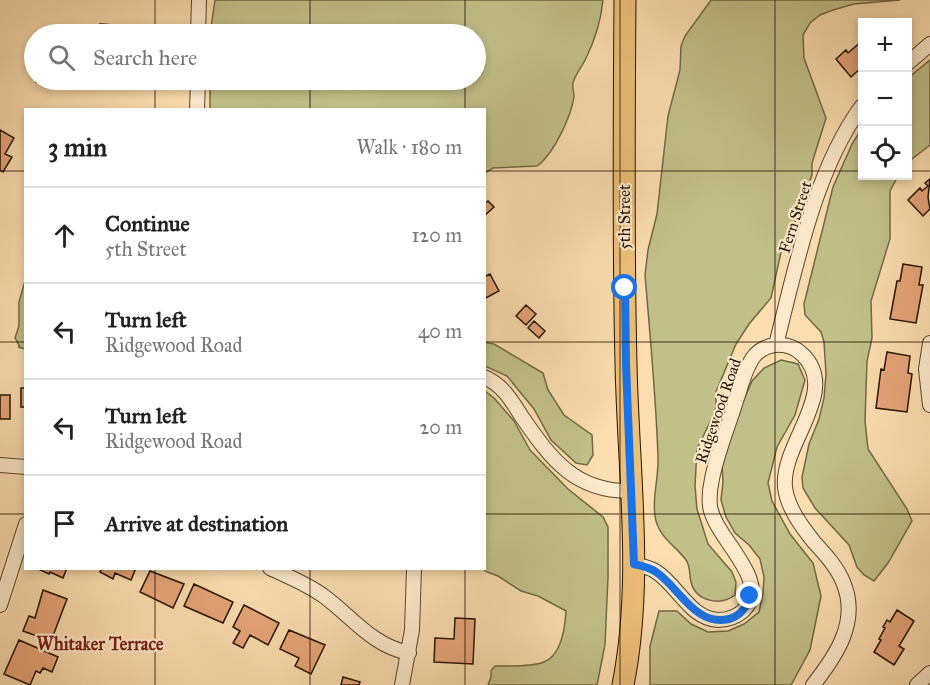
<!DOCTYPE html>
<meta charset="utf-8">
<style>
body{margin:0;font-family:"IM FELL Great Primer",serif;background:#f6f6f6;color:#222}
.controls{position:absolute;right:18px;top:18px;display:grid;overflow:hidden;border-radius:0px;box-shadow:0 3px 9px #0003}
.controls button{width:54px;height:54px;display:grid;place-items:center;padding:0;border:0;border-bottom:2px solid #e0e0e0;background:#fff;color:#222;font:30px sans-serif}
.stop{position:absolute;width:18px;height:18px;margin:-14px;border:4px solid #1a73e8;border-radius:50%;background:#fff}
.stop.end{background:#1a73e8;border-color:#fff;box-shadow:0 2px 6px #0008}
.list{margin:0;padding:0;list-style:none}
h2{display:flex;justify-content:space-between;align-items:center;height:78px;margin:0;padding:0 24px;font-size:26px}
h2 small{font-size:20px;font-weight:400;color:#767676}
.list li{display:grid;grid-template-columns:39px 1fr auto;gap:18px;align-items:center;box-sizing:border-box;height:96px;padding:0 24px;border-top:2px solid #e0e0e0}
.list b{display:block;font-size:22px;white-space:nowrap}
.list p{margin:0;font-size:20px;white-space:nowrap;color:#767676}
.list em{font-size:20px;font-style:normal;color:#767676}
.icon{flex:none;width:33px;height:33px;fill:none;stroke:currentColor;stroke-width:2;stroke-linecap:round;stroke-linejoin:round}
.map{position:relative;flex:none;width:930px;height:685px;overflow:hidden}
.search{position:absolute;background:#fff;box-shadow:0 3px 9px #0003;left:24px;top:24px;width:462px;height:66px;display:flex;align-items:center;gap:15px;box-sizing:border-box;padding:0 21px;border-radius:33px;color:#767676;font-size:22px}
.panel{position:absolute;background:#fff;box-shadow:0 3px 9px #0003;left:24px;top:108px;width:462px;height:462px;border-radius:0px}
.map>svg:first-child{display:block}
.green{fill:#c2c089;stroke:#726944;stroke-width:1.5}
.building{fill:#e7a579;stroke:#221200;stroke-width:1.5}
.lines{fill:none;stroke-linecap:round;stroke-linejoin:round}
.street-casing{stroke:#58452c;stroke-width:16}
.primary-casing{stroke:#221200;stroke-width:23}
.street{stroke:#fdeacc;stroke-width:14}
.primary{stroke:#eebf78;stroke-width:21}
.route{stroke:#1a73e8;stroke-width:8}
.grid{fill:none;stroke:#221200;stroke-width:1.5;stroke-opacity:0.55}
.labels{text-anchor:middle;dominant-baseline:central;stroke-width:4.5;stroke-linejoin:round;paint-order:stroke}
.street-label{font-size:16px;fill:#221200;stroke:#fdeacc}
.neighbourhood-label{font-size:18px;font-weight:bold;fill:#7a1f14;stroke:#fdeacc}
</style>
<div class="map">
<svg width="930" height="685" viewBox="0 0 930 685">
<rect width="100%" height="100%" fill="#fcdeb0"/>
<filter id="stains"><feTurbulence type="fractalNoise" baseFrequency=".00333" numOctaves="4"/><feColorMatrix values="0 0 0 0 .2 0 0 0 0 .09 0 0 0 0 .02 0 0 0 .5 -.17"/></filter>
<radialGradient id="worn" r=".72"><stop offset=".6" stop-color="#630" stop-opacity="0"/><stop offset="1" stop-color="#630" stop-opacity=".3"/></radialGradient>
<!-- green -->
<path class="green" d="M215,0H603C601,20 595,40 586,58C583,66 575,74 573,83C572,87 574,92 574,97C571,117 553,155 537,166L493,168L485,173L484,110L210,109V80H476V34H210Z
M711,0H900L854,4L833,10L820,15L810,23L803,35L804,58L826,118L812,163V175L796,220L783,243L771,298L749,324L736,344L716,392V408L712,418L697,449L695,486L697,509L708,544L732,572L736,582L735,595C721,606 696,602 691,582C689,575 691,567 686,560C675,545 658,537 655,516C652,497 659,477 658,457C656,396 650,335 645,275L648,250L657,214L668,116L680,70L681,46L685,36Z
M930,60V145L908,162V78Z
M862,128V176H898L890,191V239L871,301L872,338L867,361L865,421L868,449L907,509L912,521L888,563L874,581L864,575L857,567L849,545L815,508L803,488L802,477L809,444L819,419L824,398L826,374L824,342L821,332L805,315L804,304L833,187L852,144Z
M25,281L26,349H25L18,347H20L15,338L19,326V302Z
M484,342L494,344L543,373L548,390L564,415L592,435L593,455L587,465L576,463L551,440L534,409L507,376L485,366Z
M781,360L798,364L805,380L795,415L777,447L768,483L772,501L790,534L813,563L821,596L810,650L791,685H650V646L659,611H677L691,624L708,632L728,631L744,624L759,612L763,594L764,577L760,559L749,545L735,533L726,517L721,500L723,482L722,464L728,447L731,429L752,381L764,368Z
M485,391L494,398L514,421L530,450L568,489L603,517L608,527V577L605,645L597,685H488L491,677V671L495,666C508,666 532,667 544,662C562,655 565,628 566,611L538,596L521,591L498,576L487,572L483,569Z"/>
<!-- building -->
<path class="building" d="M100,24L130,26L129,34H100Z
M862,41V67L851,77L836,59L846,50L848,53Z
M36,80H60V83L36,82Z
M0,130L14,138L5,154L12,157L3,172L0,170Z
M930,179L928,197L930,209L923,216L908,200L920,188L922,191L928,186L925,183Z
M488,201L494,207L484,216V204Z
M903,264L922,267L919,285H923L916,323L890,319L897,281H900Z
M490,274L499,291L484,299V277Z
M526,305L536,314L526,325L516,316Z
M534,321L545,331L539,338L528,328Z
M887,352L910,356L908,373L912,374L907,412L876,408L881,369L884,370Z
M21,388H26V407H21Z
M0,395H10V419H0Z
M41,568H67L63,578L50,572L49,574L40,570Z
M102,568H136L131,580L115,573L113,579L100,572Z
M150,571L184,584L173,608L140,592Z
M194,584L233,602L223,623L184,606Z
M43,590L67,599L51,641L23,631L29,616L35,618Z
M244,605L279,623L268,645L250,635L243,648L233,643L240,631L233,627Z
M897,610L914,621L899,646L904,649L894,665L874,652L881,640L879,639L885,628L883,627L887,620L890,622Z
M455,618L475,619L473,664L434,662L435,638L454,639Z
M289,630L325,645L311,674L295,666L299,658L280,649Z
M19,640L58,657L52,672L43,668L40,673L36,671L30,685L4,674Z
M343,677L360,682L359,685H341Z"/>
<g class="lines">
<!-- street casing -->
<g class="street-casing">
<path id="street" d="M198,34L199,0
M908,63L930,44
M197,110L198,80
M930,343L926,369L930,405
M776,345C795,270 815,169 862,106
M484,377C502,384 512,401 522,417C551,459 575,492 631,491
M0,465L26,467
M634,564C641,566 649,567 655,571C677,584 690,619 718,620C727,620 736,617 743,611C774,581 714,538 710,506C709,497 710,488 712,479C717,453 728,427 736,401C741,387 745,367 755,355C760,350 767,346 775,345C786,344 795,347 803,355C840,392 781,443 785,487C787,507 802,527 814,542C825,554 837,567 843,582C860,621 836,656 813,685
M270,568C289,577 308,584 325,597C353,618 373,646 409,653
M0,605L26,524
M402,685L412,630L414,568
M917,685L930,673"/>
</g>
<!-- primary casing -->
<g class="primary-casing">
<path id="primary" d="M623,685C644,579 628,471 626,363C623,242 624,121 625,0"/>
</g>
<!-- street -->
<use href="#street" class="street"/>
<!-- primary -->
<use href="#primary" class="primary"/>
</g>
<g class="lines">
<!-- route -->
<path class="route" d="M625,288L626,365L634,564C642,566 649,567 656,572C679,587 695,627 729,619C741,616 746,607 750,596"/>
</g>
<!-- grid -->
<path class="grid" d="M155,0V34M310,0V34M465,0V34M620,0V685M775,0V685M155,80V110M310,80V110M465,80V110M0,171H26M484,171H862M908,171H930M0,342H26M484,342H930M0,514H26M484,514H930M155,568V685M310,568V685M465,568V685"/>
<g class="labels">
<!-- street labels -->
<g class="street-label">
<text transform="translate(624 217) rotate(-90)">5th Street</text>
<text transform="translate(795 217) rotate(-72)">Fern Street</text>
<text transform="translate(718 411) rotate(-71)">Ridgewood Road</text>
</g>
<!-- neighbourhood labels -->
<g class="neighbourhood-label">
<text x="100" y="644">Whitaker Terrace</text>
</g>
</g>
<rect width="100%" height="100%" filter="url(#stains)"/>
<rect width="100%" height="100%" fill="url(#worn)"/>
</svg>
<div class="controls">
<button>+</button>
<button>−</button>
<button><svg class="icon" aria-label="locate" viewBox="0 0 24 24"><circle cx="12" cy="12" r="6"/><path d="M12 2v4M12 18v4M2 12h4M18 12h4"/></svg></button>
</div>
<div class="stop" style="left:625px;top:288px"></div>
<div class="stop end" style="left:750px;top:596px"></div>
<div class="search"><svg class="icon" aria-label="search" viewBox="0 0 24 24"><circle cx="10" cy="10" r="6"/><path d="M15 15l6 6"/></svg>Search here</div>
<section class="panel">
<h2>3 min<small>Walk · 180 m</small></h2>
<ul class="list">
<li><svg class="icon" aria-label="ahead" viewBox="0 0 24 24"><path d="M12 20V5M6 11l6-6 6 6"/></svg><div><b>Continue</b><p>5th Street</p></div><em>120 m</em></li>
<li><svg class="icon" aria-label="left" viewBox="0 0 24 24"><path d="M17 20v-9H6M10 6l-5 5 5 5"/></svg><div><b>Turn left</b><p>Ridgewood Road</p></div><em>40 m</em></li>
<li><svg class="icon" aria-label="left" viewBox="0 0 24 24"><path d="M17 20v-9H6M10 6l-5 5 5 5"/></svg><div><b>Turn left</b><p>Ridgewood Road</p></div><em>20 m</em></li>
<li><svg class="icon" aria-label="arrive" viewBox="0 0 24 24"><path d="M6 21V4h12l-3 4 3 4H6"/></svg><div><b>Arrive at destination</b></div></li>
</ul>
</section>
</div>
